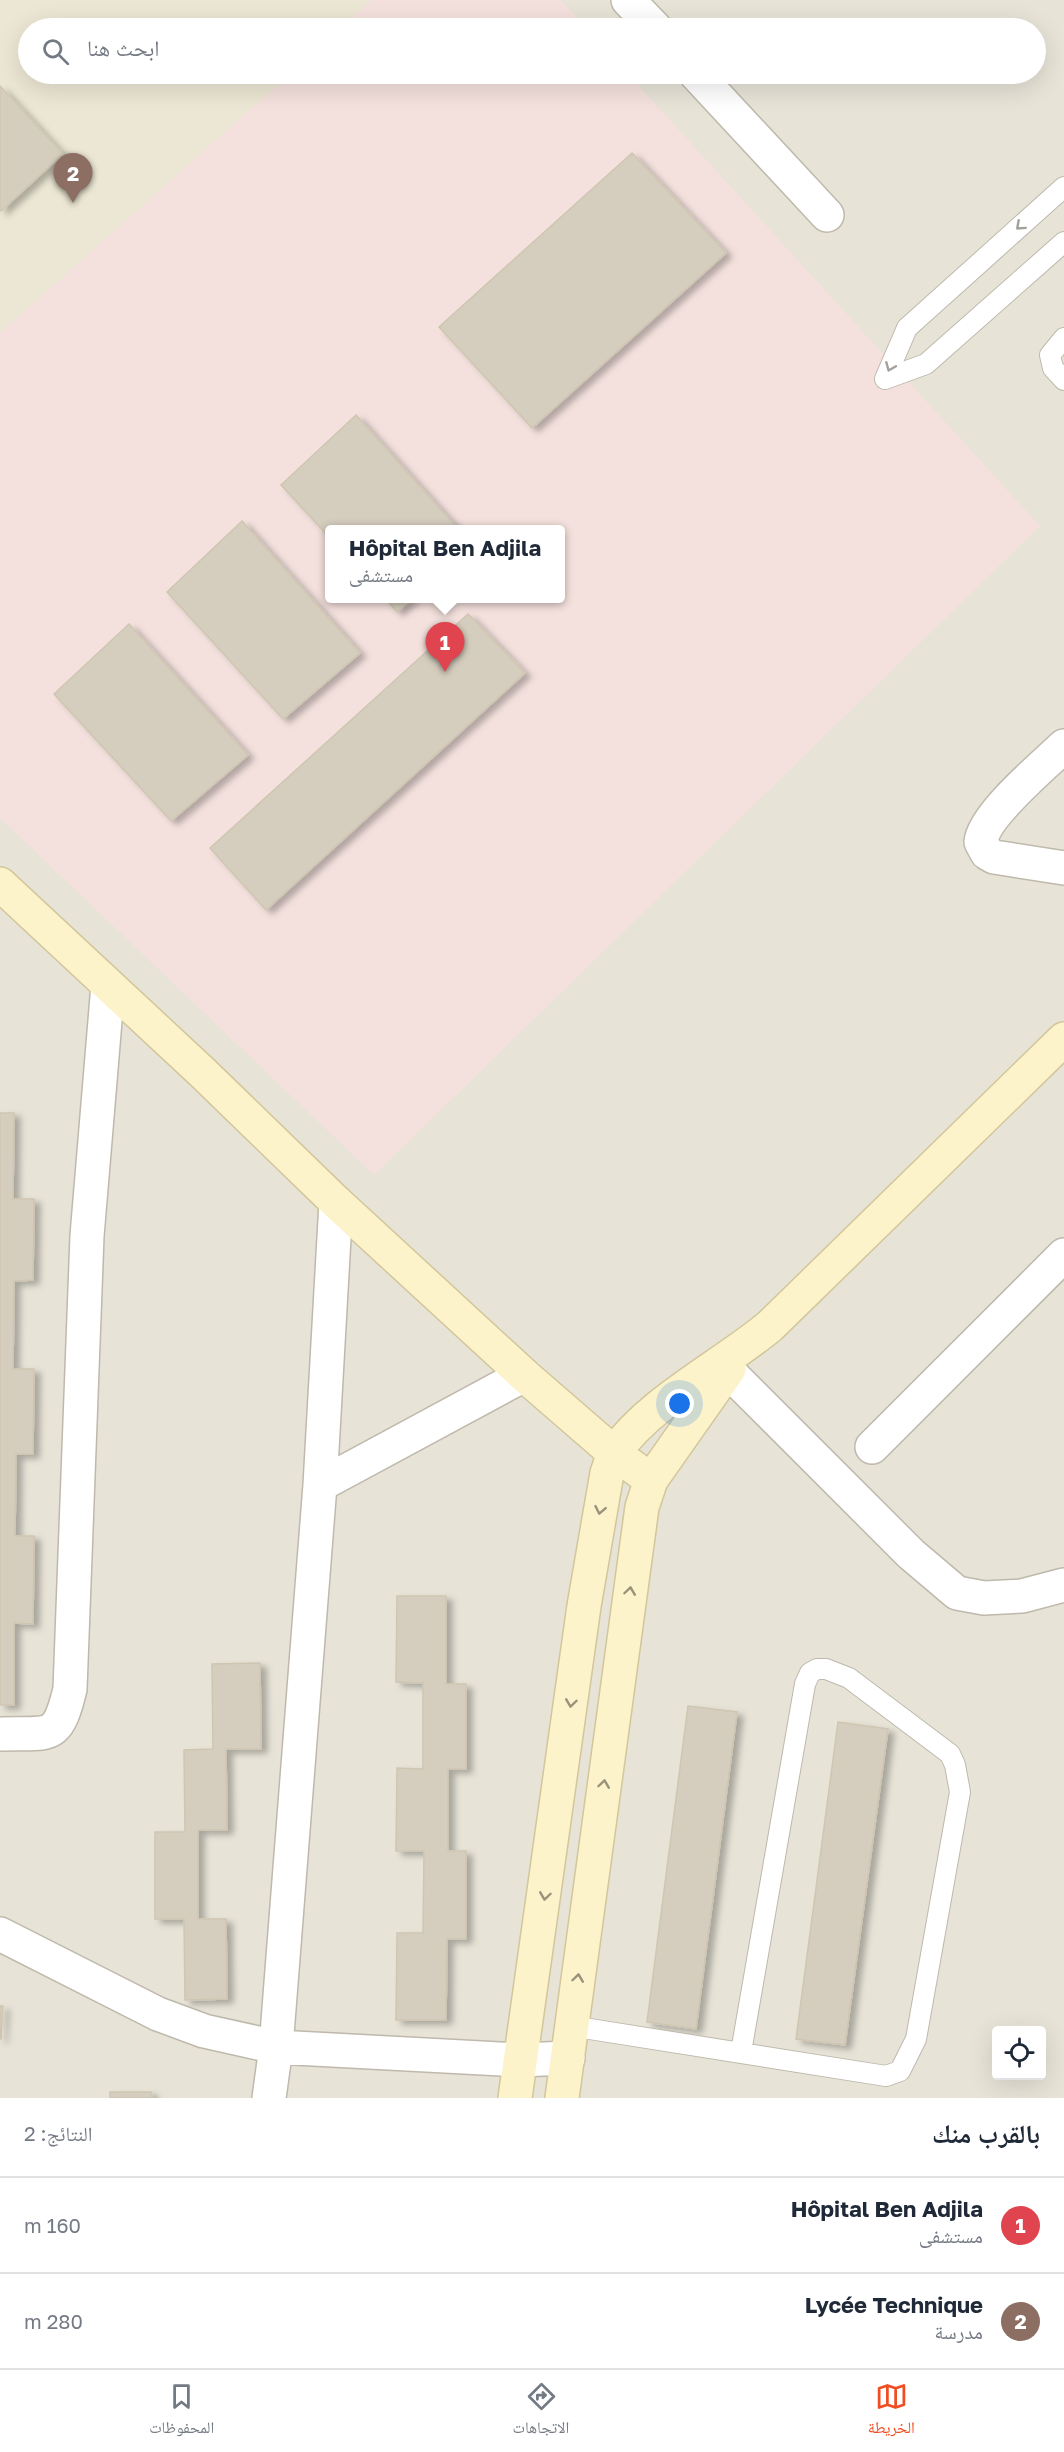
<!DOCTYPE html>
<html lang="ar">
<meta charset="utf-8">
<style>
body{margin:0;font-family:"Golos Text","Noto Naskh Arabic",sans-serif;background:#f2f2f3;color:#1f2937;direction:rtl}
.controls{position:absolute;right:18px;bottom:18px;display:grid;overflow:hidden;border-radius:6px;box-shadow:0 6px 24px #0002}
.controls button{width:54px;height:54px;display:grid;place-items:center;padding:0;border:0;border-bottom:2px solid #e0e1e3;background:#fff;color:#1f2937;font:30px sans-serif}
.you{position:absolute;left:680px;top:1404px;width:21px;height:21px;margin:-15px;border:4px solid #fff;border-radius:50%;background:#1a73e8;box-shadow:0 0 0 9px #1a73e833}
.badge{display:grid;place-items:center;width:39px;height:39px;border-radius:50%;background:#f14d23;color:#fff;font-size:20px;font-weight:700}
.pin{position:absolute;translate:-50% -50px;filter:drop-shadow(0 2px 3px #0008)}
.pin::after{content:'';position:absolute;top:32px;width:21px;height:18px;background:inherit;clip-path:polygon(0 0,100% 0,50% 100%)}
.popup{position:absolute;left:325px;top:525px;width:240px;height:78px;box-sizing:border-box;display:grid;place-content:center;border-radius:6px;background:#fff;filter:drop-shadow(0 2px 4px #0005);font-size:20px;white-space:nowrap;color:#747a83}
.popup b{font-size:22px;color:#1f2937}
.popup::after{content:'';position:absolute;left:50%;top:100%;margin-left:-12px;border:12px solid transparent;border-top-color:#fff}
.list{margin:0;padding:0;list-style:none}
h2{display:flex;justify-content:space-between;align-items:center;height:78px;margin:0;padding:0 24px;font-size:26px}
h2 small{font-size:20px;font-weight:400;color:#747a83}
.list li{display:grid;grid-template-columns:39px 1fr auto;gap:18px;align-items:center;box-sizing:border-box;height:96px;padding:0 24px;border-top:2px solid #e0e1e3}
.list b{display:block;font-size:22px;white-space:nowrap}
.list p{margin:0;font-size:20px;white-space:nowrap;color:#747a83}
.list em{font-size:20px;font-style:normal;color:#747a83}
.icon{flex:none;width:33px;height:33px;fill:none;stroke:currentColor;stroke-width:2;stroke-linecap:round;stroke-linejoin:round}
.map{position:relative;flex:none;width:1064px;height:2098px;overflow:hidden;direction:ltr}
.search{position:absolute;background:#fff;box-shadow:0 6px 24px #0002;left:18px;right:18px;top:18px;height:66px;display:flex;align-items:center;gap:15px;box-sizing:border-box;padding:0 21px;border-radius:33px;color:#747a83;font-size:22px}
.sheet{height:270px;background:#fff}
nav{display:flex;justify-content:space-around;align-items:center;box-sizing:border-box;height:84px;border-top:2px solid #e0e1e3;background:#fff;font-size:16px;color:#747a83}
nav a{display:grid;justify-items:center;gap:3px}
nav .on{color:#f14d23}
.map>svg:first-child{display:block}
.residential{fill:#e7e3d7;fill-rule:evenodd}
.education{fill:#ece7d4}
.medical{fill:#f4e1dd;fill-rule:evenodd}
.building{fill:#d5cebf;stroke:#cfc6b2;stroke-width:1.5;filter:url(#shadow)}
.lines{fill:none;stroke-linecap:round;stroke-linejoin:round}
.lane-casing{stroke:#bfb9ac;stroke-width:22}
.street-casing{stroke:#bfb9ac;stroke-width:36}
.secondary-casing{stroke:#d2c69a;stroke-width:36}
.lane{stroke:#fff;stroke-width:20}
.street{stroke:#fff;stroke-width:33}
.secondary{stroke:#fcf3cb;stroke-width:33}
.oneway{stroke:#a3a09c}
.oneway2{stroke:#98927a}
</style>
<div class="map">
<svg width="1064" height="2098" viewBox="0 0 1064 2098">
<defs>
<filter id="shadow"><feDropShadow dx="6" dy="4" stdDeviation="3" flood-color="#0004"/></filter>
</defs>
<rect width="100%" height="100%" fill="#f4f1e9"/>
<!-- residential -->
<path class="residential" d="M0,0H1064V2098H0ZM28,28H1036V74H28ZM330,530H560V598H330ZM996,2030H1042V2076H996Z"/>
<!-- education -->
<path class="education" d="M0,0H372L340,28H28V74H290L0,333Z"/>
<!-- medical -->
<path class="medical" d="M372,0H561L587,28H340Z
M290,74H628L1040,526L374,1175L0,818V333ZM330,530H560V598H330Z"/>
<!-- building -->
<path class="building" d="M0,86L63,154L1,211L0,210Z
M632,153L726,253L532,428L439,327Z
M356,415L459,530H330V538L281,485Z
M242,521L360,653L283,719L167,592Z
M385,598H413L397,612Z
M468,614L525,673L266,910L210,848Z
M129,624L248,755L171,821L54,694Z
M0,1113H14L13,1199H34L33,1280L14,1281L13,1369H34L33,1454H16L15,1536H34L33,1624L14,1623V1705H0Z
M397,1596H446V1684H466V1769H448V1851H466V1939H447L446,2020H396L397,1933H423L424,1851H396L397,1768L423,1769V1683L396,1682Z
M260,1663L261,1749H226L227,1830H198V1919H226L227,1999L185,2000L184,1919H155V1832H185L184,1750L213,1749L212,1664Z
M688,1706L737,1712L696,2029L647,2022Z
M838,1722L888,1729L845,2045L796,2039Z
M0,2006H3L1,2039H0Z
M110,2092H151L152,2098H110Z"/>
<g class="lines">
<!-- lane casing -->
<g class="lane-casing">
<path id="lane" d="M1064,187L907,328L885,379L926,364L1064,242
M1064,338L1050,355L1053,368L1064,380
M571,2026L886,2076L900,2071L916,2039L960,1792L955,1765L950,1754L849,1678L826,1669H817L810,1673L805,1684L741,2052"/>
</g>
<!-- street casing -->
<g class="street-casing">
<path id="street" d="M628,0L655,28
M696,74L827,215
M1064,746C1043,766 983,816 981,842L987,853L994,857L1064,868
M721,1364L911,1554L957,1593L984,1598L1022,1596L1064,1585
M872,1447L1064,1255
M320,1485L524,1375
M0,1734C50,1732 57,1743 70,1689L87,1236L108,985
M0,1934L158,2014L204,2031L276,2047L520,2060L568,2058
M269,2098L276,2047L320,1485L336,1202"/>
</g>
<!-- secondary casing -->
<g class="secondary-casing">
<path id="secondary" d="M0,884L203,1073L336,1202L524,1375L614,1453L651,1480
M515,2098L584,1606L607,1473C610,1466 611,1458 615,1452C651,1401 722,1366 770,1326L1064,1039
M562,2098L642,1507L651,1480L729,1369"/>
</g>
<!-- lane -->
<use href="#lane" class="lane"/>
<!-- street -->
<use href="#street" class="street"/>
<!-- secondary -->
<use href="#secondary" class="secondary"/>
</g>
<!-- one-way arrows -->
<defs><path id="oneway-chevron" d="M-2-3.5L2.5 0L-2 3.5" fill="none" stroke-width="1.6" stroke-linecap="round" stroke-linejoin="round" transform="scale(1.5)"/></defs>
<g class="oneway">
<use href="#oneway-chevron" transform="translate(1020 226) rotate(138)"/>
<use href="#oneway-chevron" transform="translate(890 367) rotate(113)"/>
</g>
<g class="oneway2">
<use href="#oneway-chevron" transform="translate(600 1510) rotate(101)"/>
<use href="#oneway-chevron" transform="translate(630 1591) rotate(-82)"/>
<use href="#oneway-chevron" transform="translate(571 1703) rotate(98)"/>
<use href="#oneway-chevron" transform="translate(604 1784) rotate(-82)"/>
<use href="#oneway-chevron" transform="translate(545 1896) rotate(98)"/>
<use href="#oneway-chevron" transform="translate(578 1978) rotate(-82)"/>
</g>
</svg>
<div class="controls">
<button><svg class="icon" aria-label="locate" viewBox="0 0 24 24"><circle cx="12" cy="12" r="6"/><path d="M12 2v4M12 18v4M2 12h4M18 12h4"/></svg></button>
</div>
<div class="you"></div>
<div class="pin badge" style="left:445px;top:672px;background:#e0444e">1</div>
<div class="popup"><b>Hôpital Ben Adjila</b>مستشفى</div>
<div class="pin badge" style="left:73px;top:203px;background:#8d6e63">2</div>
<div class="search"><svg class="icon" aria-label="search" viewBox="0 0 24 24"><circle cx="10" cy="10" r="6"/><path d="M15 15l6 6"/></svg>ابحث هنا</div>
</div>
<section class="sheet">
<h2>بالقرب منك<small>النتائج: 2</small></h2>
<ul class="list">
<li><span class="badge" style="background:#e0444e">1</span><div><b>Hôpital Ben Adjila</b><p>مستشفى</p></div><em>160 m</em></li>
<li><span class="badge" style="background:#8d6e63">2</span><div><b>Lycée Technique</b><p>مدرسة</p></div><em>280 m</em></li>
</ul>
</section>
<nav>
<a class="on"><svg class="icon" aria-label="map" viewBox="0 0 24 24"><path d="M3 6l6-2 6 2 6-2v14l-6 2-6-2-6 2zM9 4v14M15 6v14"/></svg>الخريطة</a>
<a><svg class="icon" aria-label="directions" viewBox="0 0 24 24"><path d="M12 3l9 9-9 9-9-9zM9 14v-3h6M13 9l2 2-2 2"/></svg>الاتجاهات</a>
<a><svg class="icon" aria-label="saved" viewBox="0 0 24 24"><path d="M7 4h10v16l-5-4-5 4z"/></svg>المحفوظات</a>
</nav>
